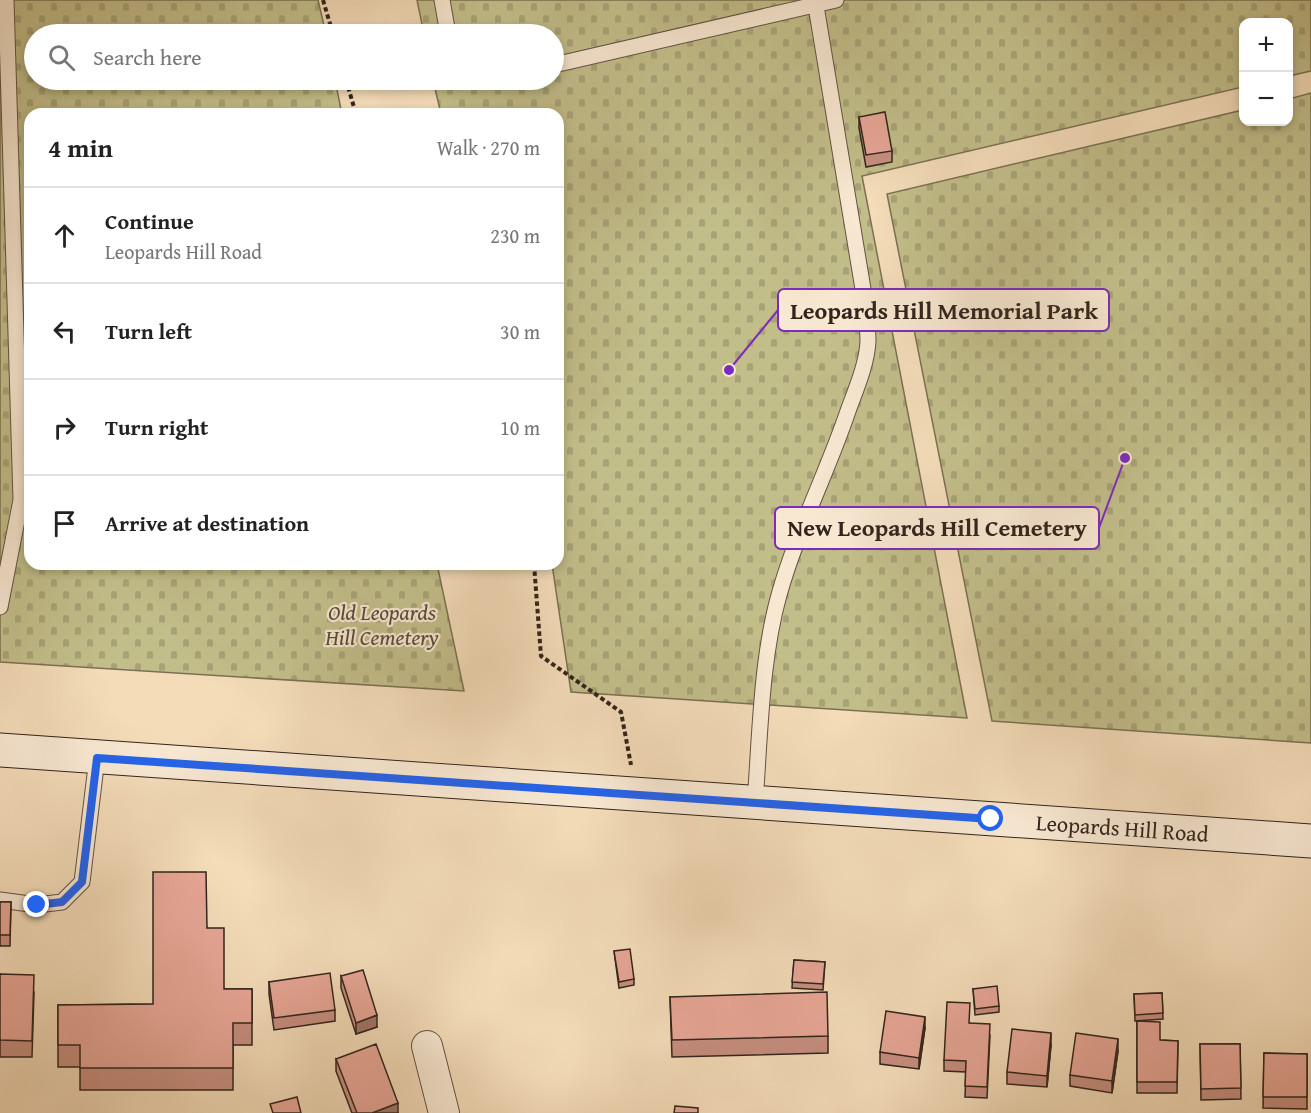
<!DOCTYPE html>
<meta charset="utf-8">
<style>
body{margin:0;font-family:"Gentium Book Plus",serif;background:#f2f2f2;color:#222}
.controls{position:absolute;right:18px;top:18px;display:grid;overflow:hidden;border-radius:12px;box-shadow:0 3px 9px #0003}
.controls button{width:54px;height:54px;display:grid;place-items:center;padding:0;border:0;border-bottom:2px solid #e0e0e0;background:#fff;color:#222;font:30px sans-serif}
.stop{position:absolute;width:18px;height:18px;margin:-14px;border:4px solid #2563eb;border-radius:50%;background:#fff}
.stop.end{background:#2563eb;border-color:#fff;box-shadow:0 2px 6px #0008}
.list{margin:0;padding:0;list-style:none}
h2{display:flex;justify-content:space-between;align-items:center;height:78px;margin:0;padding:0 24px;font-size:26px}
h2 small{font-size:20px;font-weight:400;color:#767676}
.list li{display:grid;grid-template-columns:39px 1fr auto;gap:18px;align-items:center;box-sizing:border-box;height:96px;padding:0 24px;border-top:2px solid #e0e0e0}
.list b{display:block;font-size:22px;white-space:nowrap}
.list p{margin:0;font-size:20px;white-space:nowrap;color:#767676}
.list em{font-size:20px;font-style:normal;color:#767676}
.icon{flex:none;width:33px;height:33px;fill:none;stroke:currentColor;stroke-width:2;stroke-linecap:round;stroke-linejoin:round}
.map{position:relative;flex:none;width:1311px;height:1113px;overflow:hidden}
.search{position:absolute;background:#fff;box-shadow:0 3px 9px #0003;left:24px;top:24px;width:540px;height:66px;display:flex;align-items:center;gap:15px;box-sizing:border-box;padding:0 21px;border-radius:33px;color:#767676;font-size:22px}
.panel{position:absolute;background:#fff;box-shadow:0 3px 9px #0003;left:24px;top:108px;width:540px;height:462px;border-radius:18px}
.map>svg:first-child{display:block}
.cemetery{fill:url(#cemetery-stones);stroke:#7a7154;stroke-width:1.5}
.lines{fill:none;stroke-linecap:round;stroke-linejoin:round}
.service-casing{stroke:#625244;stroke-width:17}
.minor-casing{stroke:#625244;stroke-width:32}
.secondary-casing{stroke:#32241d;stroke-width:35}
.path{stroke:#32241d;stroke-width:4;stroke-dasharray:4.5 3;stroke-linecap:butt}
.service{stroke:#f8e8d2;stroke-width:15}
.minor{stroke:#f8e8d2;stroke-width:30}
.secondary{stroke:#f8e8d2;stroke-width:33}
.wall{fill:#c78f81;stroke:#32241d;stroke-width:1.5}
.shaded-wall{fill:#a27469;stroke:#32241d;stroke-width:1.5}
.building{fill:#e7a696;stroke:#32241d;stroke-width:1.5}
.route{stroke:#2563eb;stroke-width:8}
.labels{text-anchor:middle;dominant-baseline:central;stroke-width:4.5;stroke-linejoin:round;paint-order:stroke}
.park-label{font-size:22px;font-style:italic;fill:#564a38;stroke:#f8e8d2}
.street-label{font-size:22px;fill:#32241d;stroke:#f8e8d2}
.leader{fill:none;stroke:#7b2cbf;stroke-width:2}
.callout-dot{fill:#7b2cbf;stroke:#f8e8d2;stroke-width:2}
.callout{fill:#f8e8d2;stroke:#7b2cbf;stroke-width:2}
.callout-label{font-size:24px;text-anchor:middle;font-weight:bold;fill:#32241d}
</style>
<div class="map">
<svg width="1311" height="1113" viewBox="0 0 1311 1113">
<defs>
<pattern id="cemetery-stones" width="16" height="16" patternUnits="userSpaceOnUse" patternTransform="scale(1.5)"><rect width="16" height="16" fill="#c2be8a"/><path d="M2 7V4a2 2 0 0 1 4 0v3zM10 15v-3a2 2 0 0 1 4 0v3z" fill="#a7a377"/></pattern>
</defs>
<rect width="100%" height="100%" fill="#f4dcb9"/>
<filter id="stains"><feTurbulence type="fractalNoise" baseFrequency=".00333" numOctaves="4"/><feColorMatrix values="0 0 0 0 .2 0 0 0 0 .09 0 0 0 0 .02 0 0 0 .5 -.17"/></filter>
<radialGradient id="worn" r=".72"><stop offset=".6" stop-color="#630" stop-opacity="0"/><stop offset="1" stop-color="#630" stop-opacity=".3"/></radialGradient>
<!-- cemetery -->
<path class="cemetery" d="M0,0H318L326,34H34V80H335L342,114H30V564H437L464,691L0,662Z
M417,0H1311V71L1289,76L1288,22H1244L1243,87L862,176L967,718L571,692L552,564H558V114H441L433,80H554V34H424Z
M1311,93V743L992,721L887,194L1243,110L1244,122H1288L1289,99Z"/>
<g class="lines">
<!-- service casing -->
<g class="service-casing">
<path id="service" d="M442,0L448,34
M554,65L836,0
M0,607L21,500L6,0
M755,803C760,736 761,659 779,595C797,531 827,473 848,411C856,389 867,364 868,341C868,326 865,310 864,295L815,0
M0,900L37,905L62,902L82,882L97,758"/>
</g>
<!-- minor casing -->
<g class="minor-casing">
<path id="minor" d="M427,1046L444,1113"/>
</g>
<!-- secondary casing -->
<g class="secondary-casing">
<g id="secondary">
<path id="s1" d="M0,750L1311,841"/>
</g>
</g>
<!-- path -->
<path class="path" d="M323,0L333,34
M346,80L356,114
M534,564L541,656L621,712L631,765"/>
<!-- service -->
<use href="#service" class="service"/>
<!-- minor -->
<use href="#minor" class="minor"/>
<!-- secondary -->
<use href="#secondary" class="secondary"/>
</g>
<!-- wall -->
<path class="wall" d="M859,117L892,151V162L866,167L859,128Z
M0,902H11L10,946H0Z
M207,928L224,989H252V1045H233V1090H80V1067H58V1005L153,1004Z
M614,951L634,979V985L619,988Z
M794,960L825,962L823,990L792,988Z
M0,974L34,992L32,1057H0Z
M341,976L377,1027L356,1034L341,988Z
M269,982L335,1010V1021L274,1030L269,994Z
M973,989L999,1006V1012L975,1015Z
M1162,993L1163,1019L1135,1021L1134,994Z
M670,997L828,1036V1053L672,1057Z
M1137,1021L1160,1040L1178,1041L1177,1093H1137Z
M970,1023L990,1035L987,1098L965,1097L966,1072L944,1071V1060Z
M925,1028L919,1069L880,1064V1052Z
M1200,1044H1240L1241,1099L1201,1100Z
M1051,1045L1047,1087L1007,1084V1072Z
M1118,1051L1112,1093L1070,1086V1075Z
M1264,1053L1307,1054V1109L1263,1108Z
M336,1059L398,1113H352L336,1071Z"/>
<!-- shaded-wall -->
<path class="shaded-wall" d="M377,1015V1027L356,1034V1023Z
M925,1017V1028L919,1069V1058Z
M1051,1033V1045L1047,1087V1076Z
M1118,1039V1051L1112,1093V1081Z
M398,1103V1113H372Z"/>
<!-- building -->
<path class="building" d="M885,112L892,151L866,155L859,117Z
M153,872H206L207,928H224V989H252V1023H233V1068H80V1045H58V1005L153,1004Z
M0,902H11L10,935H0Z
M630,949L634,979L619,982L614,951Z
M794,960L825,962L823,984L792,982Z
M363,970L377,1015L356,1023L341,976Z
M330,973L335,1010L274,1018L269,982Z
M0,974L34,975L32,1041L0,1040Z
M997,986L999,1006L975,1009L973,989Z
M827,992L828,1036L672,1040L670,997Z
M1162,993L1163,1013L1135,1015L1134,994Z
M947,1002L970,1003L969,1023L990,1024L987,1087L965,1086L966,1061L944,1060Z
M886,1011L925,1017L919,1058L880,1052Z
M1137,1021L1160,1022V1040L1178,1041L1177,1082H1137Z
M1012,1029L1051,1033L1047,1076L1007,1072Z
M1076,1033L1118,1039L1112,1081L1070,1075Z
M376,1044L398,1103L372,1113H357L336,1059Z
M1200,1044H1240L1241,1088L1201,1089Z
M1264,1053L1307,1054V1097H1263Z
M297,1097L301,1113H273L270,1104Z
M675,1106L698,1108V1113H674Z"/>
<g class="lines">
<!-- route -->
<path class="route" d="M37,905L62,902L82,882L97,758L991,819"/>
</g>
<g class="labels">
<!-- park labels -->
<g class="park-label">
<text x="382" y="612">Old Leopards<tspan x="382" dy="25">Hill Cemetery</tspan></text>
</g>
<!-- street labels -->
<g class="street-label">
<text stroke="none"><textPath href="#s1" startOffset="1125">Leopards Hill Road</textPath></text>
</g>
</g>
<!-- callouts -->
<path class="leader" d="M729 370L778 310M1125 458L1099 528"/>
<g class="callout-dot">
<circle cx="729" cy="370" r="6"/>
<circle cx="1125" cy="458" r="6"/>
</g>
<g class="callout">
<rect x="778" y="289" width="331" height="42" rx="6"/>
<rect x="775" y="507" width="324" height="42" rx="6"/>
</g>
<g class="callout-label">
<text x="944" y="319">Leopards Hill Memorial Park</text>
<text x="937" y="536">New Leopards Hill Cemetery</text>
</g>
<rect width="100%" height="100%" filter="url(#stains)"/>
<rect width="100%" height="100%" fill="url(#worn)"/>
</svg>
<div class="controls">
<button>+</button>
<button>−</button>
</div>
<div class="stop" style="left:991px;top:819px"></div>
<div class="stop end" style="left:37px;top:905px"></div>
<div class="search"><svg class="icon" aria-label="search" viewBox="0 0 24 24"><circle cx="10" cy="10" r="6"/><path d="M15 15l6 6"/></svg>Search here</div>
<section class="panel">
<h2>4 min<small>Walk · 270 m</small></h2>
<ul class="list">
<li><svg class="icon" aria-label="ahead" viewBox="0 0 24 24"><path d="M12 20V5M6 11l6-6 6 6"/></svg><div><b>Continue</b><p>Leopards Hill Road</p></div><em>230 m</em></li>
<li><svg class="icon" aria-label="left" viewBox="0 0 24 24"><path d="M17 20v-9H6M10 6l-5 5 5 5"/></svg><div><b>Turn left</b></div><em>30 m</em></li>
<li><svg class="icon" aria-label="right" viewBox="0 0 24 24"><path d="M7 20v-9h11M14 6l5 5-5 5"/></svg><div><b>Turn right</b></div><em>10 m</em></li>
<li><svg class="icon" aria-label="arrive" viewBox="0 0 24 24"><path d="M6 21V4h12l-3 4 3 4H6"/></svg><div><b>Arrive at destination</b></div></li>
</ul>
</section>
</div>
